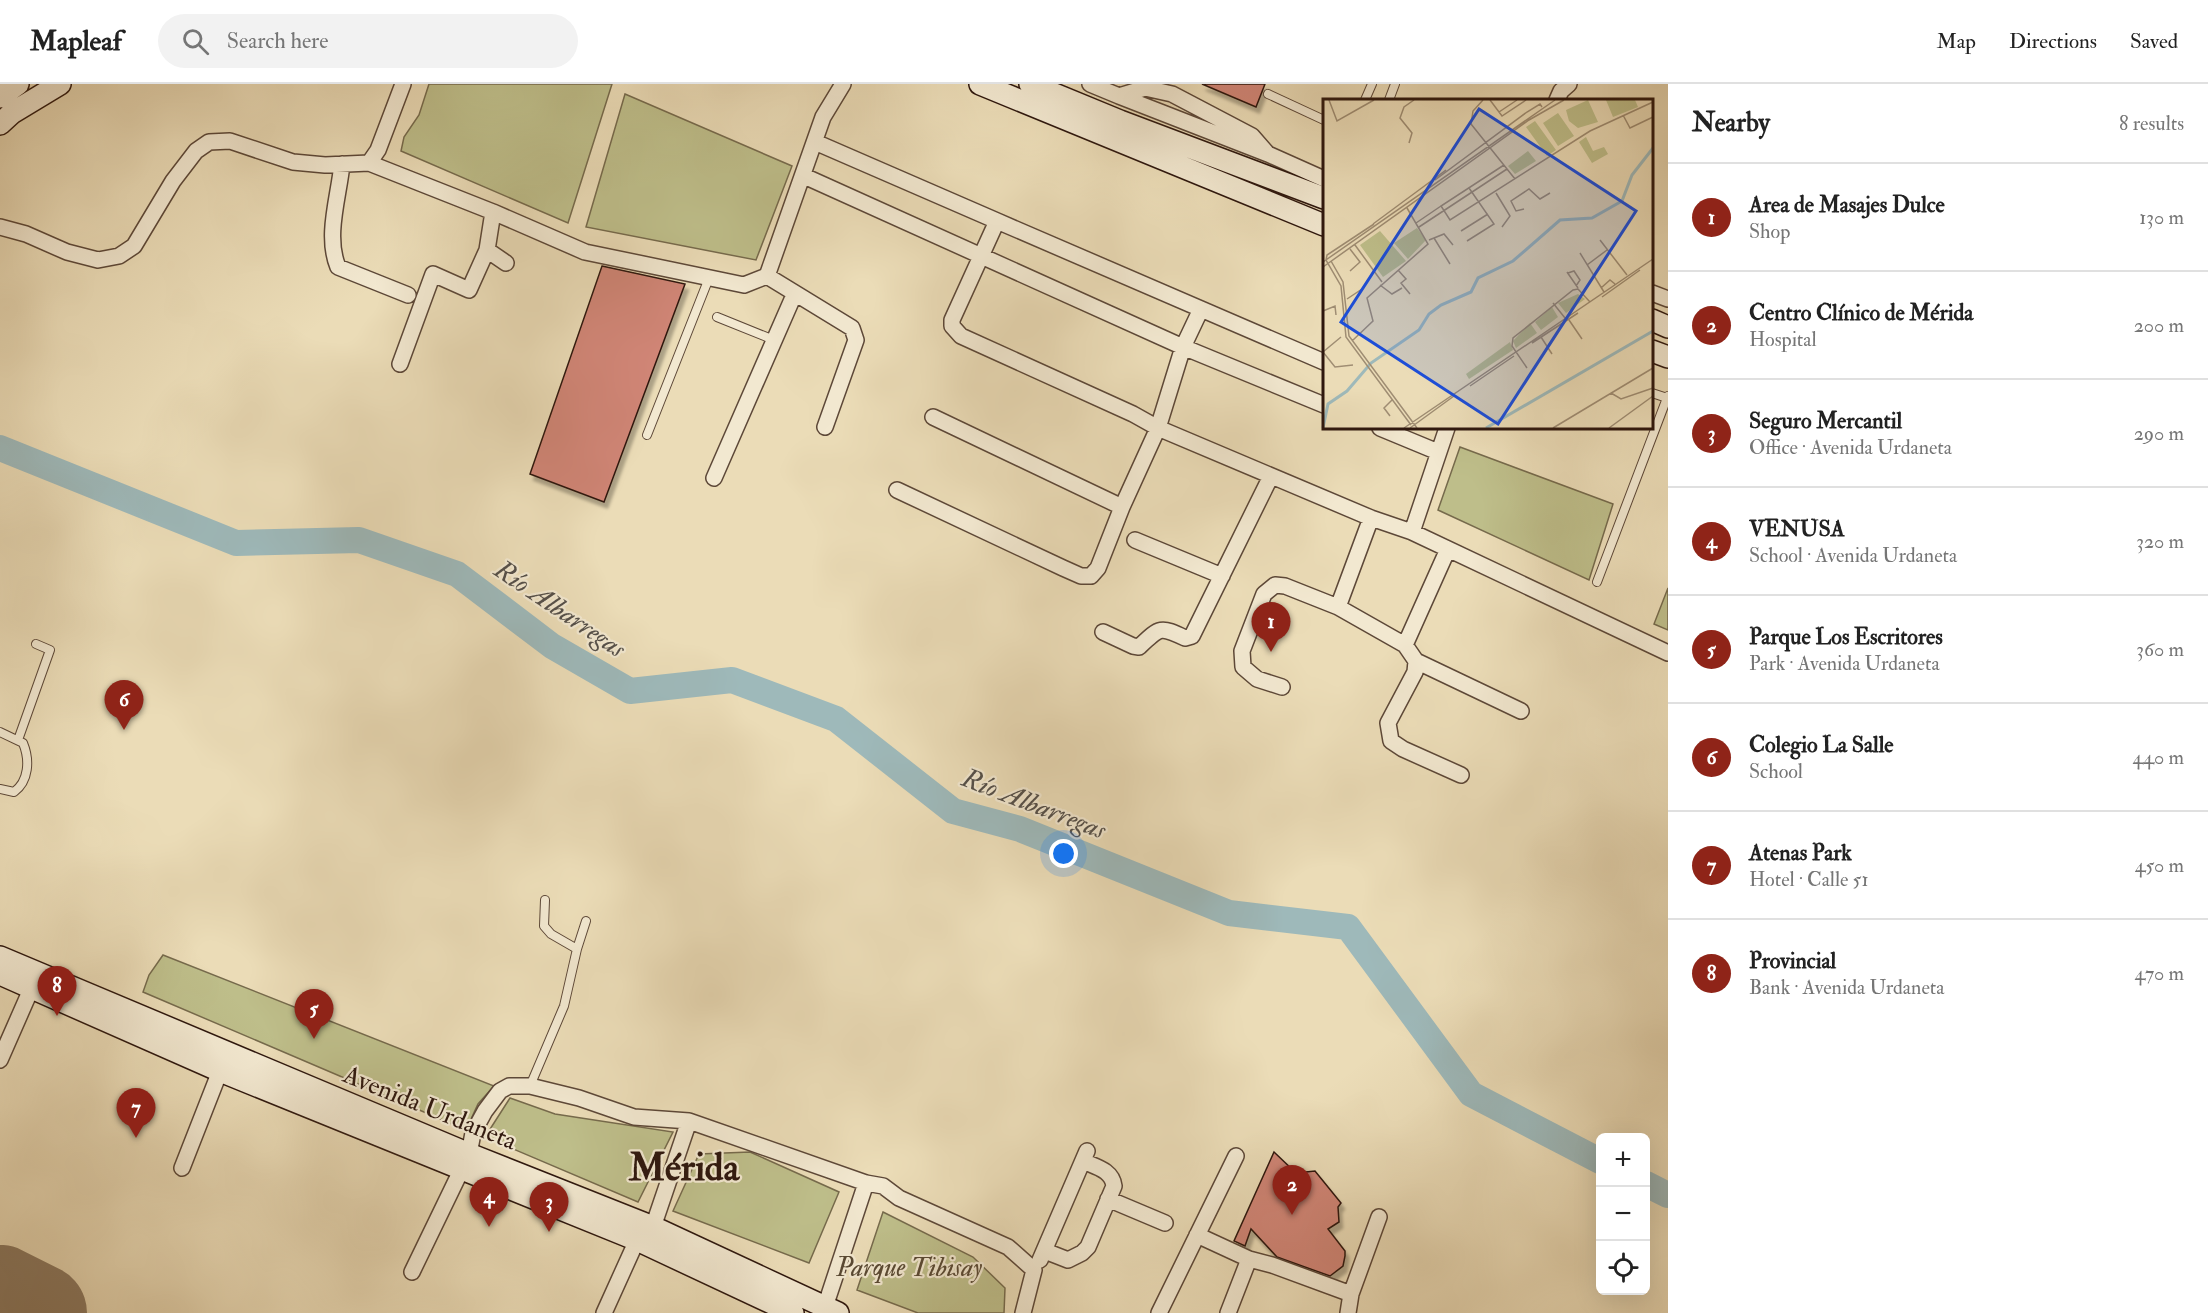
<!DOCTYPE html>
<meta charset="utf-8">
<style>
body{margin:0;font-family:"IM FELL Double Pica",serif;background:#f2f2f2;color:#222}
.controls{position:absolute;right:18px;bottom:18px;display:grid;overflow:hidden;border-radius:9px;box-shadow:0 6px 24px #0002}
.controls button{width:54px;height:54px;display:grid;place-items:center;padding:0;border:0;border-bottom:2px solid #e0e0e0;background:#fff;color:#222;font:30px sans-serif}
.you{position:absolute;left:1064px;top:770px;width:21px;height:21px;margin:-15px;border:4px solid #fff;border-radius:50%;background:#1a73e8;box-shadow:0 0 0 9px #1a73e833}
.badge{display:grid;place-items:center;width:39px;height:39px;border-radius:50%;background:#8f2418;color:#fff;font-size:20px;font-weight:700}
.pin{position:absolute;translate:-50% -50px;filter:drop-shadow(0 2px 3px #0008)}
.pin::after{content:'';position:absolute;top:32px;width:21px;height:18px;background:inherit;clip-path:polygon(0 0,100% 0,50% 100%)}
.list{margin:0;padding:0;list-style:none}
h2{display:flex;justify-content:space-between;align-items:center;height:78px;margin:0;padding:0 24px;font-size:26px}
h2 small{font-size:20px;font-weight:400;color:#767676}
.list li{display:grid;grid-template-columns:39px 1fr auto;gap:18px;align-items:center;box-sizing:border-box;height:108px;padding:0 24px;border-top:2px solid #e0e0e0}
.list b{display:block;font-size:22px;white-space:nowrap}
.list p{margin:0;font-size:20px;white-space:nowrap;color:#767676}
.list em{font-size:20px;font-style:normal;color:#767676}
.icon{flex:none;width:33px;height:33px;fill:none;stroke:currentColor;stroke-width:2;stroke-linecap:round;stroke-linejoin:round}
.map{position:relative;flex:none;width:1668px;height:1229px;overflow:hidden}
header{display:flex;align-items:center;gap:36px;box-sizing:border-box;height:84px;padding:0 30px;background:#fff;border-bottom:2px solid #e0e0e0}
header strong{font-size:28px}
nav{display:flex;gap:33px;margin-inline-start:auto;font-size:21px}
.search{width:420px;height:54px;background:#f2f2f2;display:flex;align-items:center;gap:15px;box-sizing:border-box;padding:0 21px;border-radius:33px;color:#767676;font-size:22px}
main{display:flex}
aside{flex:1;background:#fff}
.map>svg:first-child{display:block}
.green{fill:#bebe8a;stroke:#766a4c;stroke-width:1.5}
.lines{fill:none;stroke-linecap:round;stroke-linejoin:round}
.river{stroke:#9eb9ba;stroke-width:26}
.runway{stroke:#8c7a62;stroke-width:98}
.building{fill:#d08576;stroke:#2e170e;stroke-width:1.5;filter:url(#shadow)}
.lane-casing{stroke:#5d4838;stroke-width:10}
.street-casing{stroke:#5d4838;stroke-width:18}
.secondary-casing{stroke:#2e170e;stroke-width:24}
.lane{stroke:#f2e8d0;stroke-width:8}
.street{stroke:#f2e8d0;stroke-width:15}
.secondary{stroke:#f2e8d0;stroke-width:21}
.labels{text-anchor:middle;dominant-baseline:central;stroke-width:4.5;stroke-linejoin:round;paint-order:stroke}
.street-label{font-size:26px;fill:#2e170e;stroke:#f2e8d0}
.park-label{font-size:26px;font-style:italic;fill:#594933;stroke:#f2e8d0}
.water-label{font-size:27px;font-style:italic;fill:#55504a;stroke:#f2e8d0}
.town-label{font-size:38px;font-weight:bold;fill:#2e170e;stroke:#f2e8d0}
.inset-river{fill:none;stroke:#9eb9ba;stroke-width:3}
.inset-road{fill:none;stroke:#9f8d73;stroke-width:1.5}
.view{fill:#1d4ed8;fill-opacity:0.15;stroke:#1d4ed8;stroke-width:3}
.inset-edge{fill:none;stroke:#2e170e;stroke-width:3}
</style>
<header>
<strong>Mapleaf</strong>
<div class="search"><svg class="icon" aria-label="search" viewBox="0 0 24 24"><circle cx="10" cy="10" r="6"/><path d="M15 15l6 6"/></svg>Search here</div>
<nav><a>Map</a><a>Directions</a><a>Saved</a></nav>
</header>
<main>
<div class="map">
<svg width="1668" height="1229" viewBox="0 0 1668 1229">
<defs>
<filter id="shadow"><feDropShadow dx="3.5" dy="6" stdDeviation="1.5" flood-color="#0004"/></filter>
</defs>
<rect width="100%" height="100%" fill="#ebdcb7"/>
<filter id="stains"><feTurbulence type="fractalNoise" baseFrequency=".00333" numOctaves="4"/><feColorMatrix values="0 0 0 0 .2 0 0 0 0 .09 0 0 0 0 .02 0 0 0 .5 -.17"/></filter>
<radialGradient id="worn" r=".72"><stop offset=".6" stop-color="#630" stop-opacity="0"/><stop offset="1" stop-color="#630" stop-opacity=".3"/></radialGradient>
<!-- green -->
<path class="green" d="M429,0H612L568,139L401,67L404,53L419,31Z
M625,10L792,82L756,176L586,143Z
M1460,363L1613,420L1589,496L1438,426Z
M1668,504V546L1654,540Z
M163,871L494,1002L478,1020L466,1046L143,908L149,891Z
M510,1014L555,1030L673,1048L638,1118L485,1053Z
M750,1068L839,1108L809,1179L673,1127L699,1070Z
M883,1128L973,1173L1005,1204L1004,1229H918L857,1206Z"/>
<g class="lines">
<!-- river -->
<path class="river" d="M0,364L236,459L359,456L457,490L552,562L630,607L732,596L836,635L953,727L1020,745L1229,829L1348,843L1471,1010L1600,1077
M1646,1100L1668,1111"/>
<!-- runway -->
<path class="runway" d="M0,1210L38,1229"/>
</g>
<!-- building -->
<path class="building" d="M1202,0H1265L1256,23Z
M602,182L685,200L604,418L530,390Z
M1274,1068L1296,1089L1315,1087L1341,1119L1338,1123L1339,1138L1328,1145L1345,1167V1172L1343,1182L1330,1192L1277,1173L1251,1145L1245,1162L1234,1157Z"/>
<g class="lines">
<!-- lane casing -->
<g class="lane-casing">
<path id="lane" d="M1268,10L1324,36
M1365,16L1372,0
M1389,16L1395,0
M717,233L774,256
M1652,309L1667,314L1668,312
M647,351L709,194
M1597,498L1667,314
M0,648L23,659C30,676 29,697 14,708L0,705
M18,656L50,566L36,560
M577,865L586,837
M530,1002L564,922L577,865L551,850L544,842L545,816"/>
</g>
<!-- street casing -->
<g class="street-casing">
<path id="street" d="M1090,0L1119,12L1145,4L1172,10L1252,52L1266,68
M1119,12L1268,70L1324,95
M1557,16L1561,7L1569,0
M815,58L997,137
M369,79L378,66L403,0
M342,80C339,112 325,152 338,183L408,211
M804,92L1183,263L1324,321
M0,143L26,150L67,168L98,176L119,172L134,162L173,97L196,67L209,58L230,57L293,78L325,81L369,79L493,128L585,168L744,201L767,192L823,33L843,0
M487,166L506,179
M767,192L852,244L856,256L825,343
M1652,209L1668,215
M1324,278L997,137L952,236V242L961,252L1133,330L1158,344L1371,434L1412,448L1668,569
M400,280L433,190L469,206L487,166L493,128
M933,333L1122,423
M1380,344L1438,368
M714,394L794,211
M897,406L1063,484L1081,492H1091L1098,484L1122,423L1158,344L1183,263L1201,225
M1412,448L1447,344
M1135,456L1222,492
M1338,523L1371,434
M1103,548L1133,562L1139,563C1160,543 1160,542 1185,554L1192,552L1271,392
M1405,561L1448,465
M1416,577L1521,627
M1282,603L1257,595L1243,583L1242,567L1264,510L1275,501L1285,502L1338,523L1405,561L1416,577L1415,588L1388,639L1391,657L1403,665L1461,691
M0,976L32,903
M182,1084L220,987
M1108,1115L1165,1139
M653,1143L689,1037
M1197,1151L1249,1175L1272,1181L1351,1210
M1045,1167L1068,1176L1082,1169L1088,1163L1114,1102C1112,1086 1096,1083 1083,1077
M1040,1176L1087,1067
M412,1188L469,1070L473,1049L485,1027L500,1007L509,1002H530L579,1014L634,1033L689,1037L866,1099L883,1102L899,1114L1008,1163L1034,1186L1023,1229
M825,1223L866,1099
M604,1229L637,1156
M1159,1229L1236,1072
M1228,1229L1249,1175
M1348,1229L1351,1210L1379,1133"/>
</g>
<!-- secondary casing -->
<g class="secondary-casing">
<path id="secondary" d="M980,0L1324,141
M1030,0L1120,37L1324,114
M0,13L18,0
M0,40L12,29L60,0
M1652,236L1668,243
M1652,267L1668,273
M0,873L469,1070L653,1143L838,1229
M0,890L220,987L637,1156L793,1229"/>
</g>
<!-- lane -->
<use href="#lane" class="lane"/>
<!-- street -->
<use href="#street" class="street"/>
<!-- secondary -->
<use href="#secondary" class="secondary"/>
</g>
<g class="labels">
<!-- street labels -->
<g class="street-label">
<text transform="translate(430 1024) rotate(22)">Avenida Urdaneta</text>
</g>
<!-- park labels -->
<g class="park-label">
<text x="909" y="1184">Parque Tibisay</text>
</g>
<!-- water labels -->
<g class="water-label">
<text transform="translate(560 525) rotate(34)">Río Albarregas</text>
<text transform="translate(1034 720) rotate(21)">Río Albarregas</text>
</g>
<!-- town labels -->
<g class="town-label">
<text x="684" y="1084">Mérida</text>
</g>
</g>
<!-- overview -->
<g transform="translate(1323 15)">
<rect width="330" height="330" fill="#ebdcb7"/>
<path d="M265,1L275,23L255,29L246,22L243,11ZM283,1H312L315,8L290,18ZM235,14L251,37L235,47L220,24ZM212,22L233,51L224,57L203,28ZM263,38L270,52L281,48L285,55L269,64L256,43ZM205,52L213,62L192,75L185,67ZM94,129L103,141L85,160L71,144ZM57,132L83,162L60,178L37,146ZM255,195L262,200L243,214L235,204ZM229,208L235,218L218,231L212,223ZM207,224L214,234L193,249L190,242ZM187,243L190,251L146,280L143,275Z" fill="#bebe8a"/>
<path class="inset-river" d="M0,329L5,305L24,292L48,264L96,231L106,215L118,206L148,193L155,179L190,162L237,121L269,119L299,102L309,76L330,49M163,329L330,232"/>
<path class="inset-road" d="M6,1L14,22L51,1M160,1L150,12L148,25L192,80M167,1L179,17L203,1M176,13L194,1M300,16L307,29L330,18M86,44L89,34L77,19L81,8L91,1M181,66L118,107L127,121L267,32L330,3M112,81L204,13L217,5L219,8M173,94L187,117L179,128M201,110L193,112L188,102L206,90L217,100L227,94M93,124L118,107M50,125L123,71M51,125L4,156L3,161L18,187L23,238L88,326M96,128L184,70M138,132L165,115M111,139L127,165M106,141L121,135L130,146M277,141L304,176M144,142L171,125L146,89M32,146L59,183M27,150L37,163L27,172M257,154L281,193M8,162L20,183L26,237L94,329M0,163L232,1M264,166L284,151M0,168L206,21L241,1M75,171L83,180L78,184L87,195M244,173L255,189M245,174L251,172L257,181L253,187M57,186L69,195L79,189M278,189L287,181L292,185M279,198L317,171M24,200L39,190M230,204L242,219M0,212L12,207L13,216M246,221L259,240M218,238L229,255M29,242L50,222L44,199L105,145L84,109M209,244L255,214M0,253L12,268L30,266M0,253L18,238M204,269L189,247L190,239L250,191L255,190L267,203M147,287L191,257M288,294L298,300L330,289M67,317L61,309L69,301M81,329L330,160M87,329L131,297M230,329L330,269M286,329L330,297"/>
<path class="view" d="M156,10L313,112L175,325L18,223Z"/>
<rect width="330" height="330" class="inset-edge"/>
</g>
<rect width="100%" height="100%" filter="url(#stains)"/>
<rect width="100%" height="100%" fill="url(#worn)"/>
</svg>
<div class="controls">
<button>+</button>
<button>−</button>
<button><svg class="icon" aria-label="locate" viewBox="0 0 24 24"><circle cx="12" cy="12" r="6"/><path d="M12 2v4M12 18v4M2 12h4M18 12h4"/></svg></button>
</div>
<div class="you"></div>
<div class="pin badge" style="left:1271px;top:568px">1</div>
<div class="pin badge" style="left:1292px;top:1131px">2</div>
<div class="pin badge" style="left:549px;top:1148px">3</div>
<div class="pin badge" style="left:489px;top:1143px">4</div>
<div class="pin badge" style="left:314px;top:955px">5</div>
<div class="pin badge" style="left:124px;top:646px">6</div>
<div class="pin badge" style="left:136px;top:1054px">7</div>
<div class="pin badge" style="left:57px;top:932px">8</div>
</div>
<aside>
<h2>Nearby<small>8 results</small></h2>
<ul class="list">
<li><span class="badge">1</span><div><b>Area de Masajes Dulce</b><p>Shop</p></div><em>130 m</em></li>
<li><span class="badge">2</span><div><b>Centro Clínico de Mérida</b><p>Hospital</p></div><em>200 m</em></li>
<li><span class="badge">3</span><div><b>Seguro Mercantil</b><p>Office · Avenida Urdaneta</p></div><em>290 m</em></li>
<li><span class="badge">4</span><div><b>VENUSA</b><p>School · Avenida Urdaneta</p></div><em>320 m</em></li>
<li><span class="badge">5</span><div><b>Parque Los Escritores</b><p>Park · Avenida Urdaneta</p></div><em>360 m</em></li>
<li><span class="badge">6</span><div><b>Colegio La Salle</b><p>School</p></div><em>440 m</em></li>
<li><span class="badge">7</span><div><b>Atenas Park</b><p>Hotel · Calle 51</p></div><em>450 m</em></li>
<li><span class="badge">8</span><div><b>Provincial</b><p>Bank · Avenida Urdaneta</p></div><em>470 m</em></li>
</ul>
</aside>
</main>
